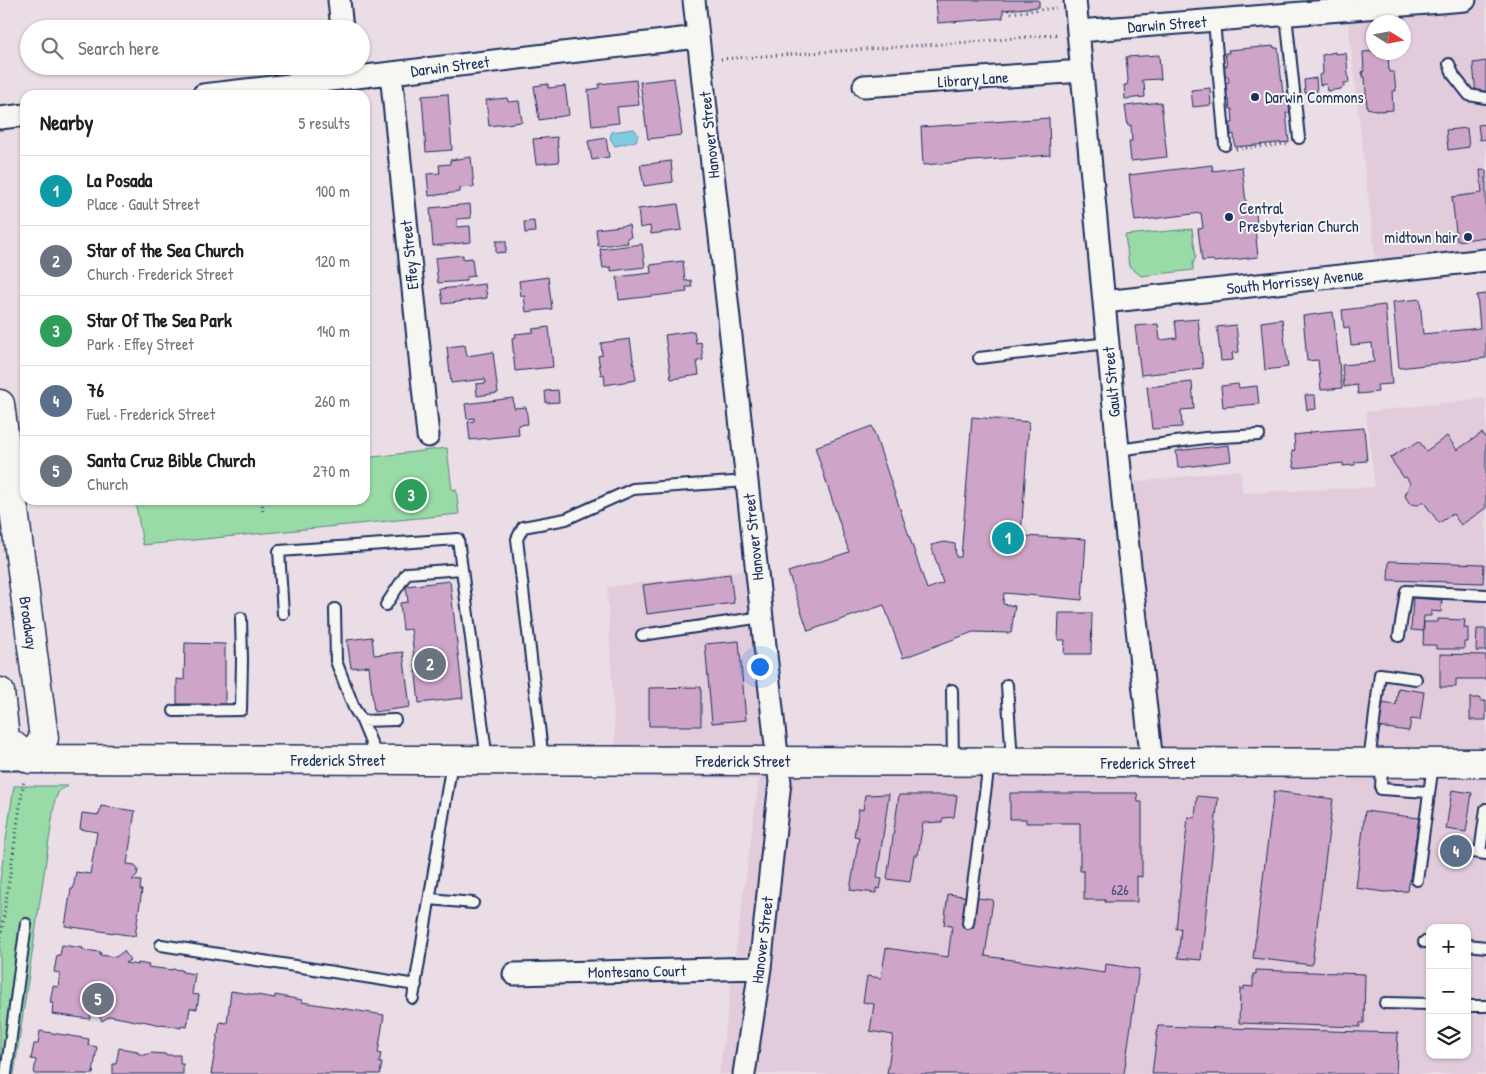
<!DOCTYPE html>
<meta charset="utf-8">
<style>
body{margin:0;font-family:"Patrick Hand",sans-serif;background:#f2f2f2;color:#202124}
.controls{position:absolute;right:15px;bottom:15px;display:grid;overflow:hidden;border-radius:10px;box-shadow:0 1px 4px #0004}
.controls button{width:45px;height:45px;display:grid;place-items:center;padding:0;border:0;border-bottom:1px solid #e0e0e0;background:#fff;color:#202124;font:25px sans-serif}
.compass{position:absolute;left:1366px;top:15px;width:45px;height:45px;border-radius:50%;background:#fff;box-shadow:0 1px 4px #0004;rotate:101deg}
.you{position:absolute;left:759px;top:666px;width:18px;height:18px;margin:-12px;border:4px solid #fff;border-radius:50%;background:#1a73e8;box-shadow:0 0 0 8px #1a73e833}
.badge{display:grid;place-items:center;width:32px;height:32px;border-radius:50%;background:#b45309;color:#fff;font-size:16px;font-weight:700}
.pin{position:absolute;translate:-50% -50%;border:2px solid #fff;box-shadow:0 1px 5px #0006}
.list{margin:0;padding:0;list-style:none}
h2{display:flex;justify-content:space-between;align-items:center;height:65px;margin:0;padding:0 20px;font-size:21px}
h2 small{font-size:16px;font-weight:400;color:#757577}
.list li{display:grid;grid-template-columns:32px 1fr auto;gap:15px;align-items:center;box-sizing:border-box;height:70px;padding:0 20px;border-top:1px solid #e0e0e0}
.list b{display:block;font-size:19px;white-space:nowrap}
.list p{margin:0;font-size:16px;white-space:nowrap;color:#757577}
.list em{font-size:16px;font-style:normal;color:#757577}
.icon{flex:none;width:28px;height:28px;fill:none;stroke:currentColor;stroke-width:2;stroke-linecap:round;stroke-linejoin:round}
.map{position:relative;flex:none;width:1486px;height:1074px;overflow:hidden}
.search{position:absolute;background:#fff;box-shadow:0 1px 4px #0004;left:20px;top:20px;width:350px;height:55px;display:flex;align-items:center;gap:12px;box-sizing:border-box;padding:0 18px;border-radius:28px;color:#757577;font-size:19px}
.panel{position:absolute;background:#fff;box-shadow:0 1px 4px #0004;left:20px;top:90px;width:350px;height:415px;border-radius:15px}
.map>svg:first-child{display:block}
.built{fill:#e2ccdc;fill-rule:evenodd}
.green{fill:#98dba6;stroke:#5a8582}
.water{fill:#82cce2;stroke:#598dad}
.building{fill:#cea4c8;stroke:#1b2f5e}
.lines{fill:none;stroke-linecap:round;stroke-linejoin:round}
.service-casing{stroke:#1b2f5e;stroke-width:14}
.minor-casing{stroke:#1b2f5e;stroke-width:25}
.secondary-casing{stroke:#1b2f5e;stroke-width:31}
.path{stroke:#1b2f5e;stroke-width:3;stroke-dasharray:1 4;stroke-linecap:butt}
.service{stroke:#f6f6f2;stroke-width:10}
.minor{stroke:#f6f6f2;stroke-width:21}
.secondary{stroke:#f6f6f2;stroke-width:28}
.poi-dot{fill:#1b2f5e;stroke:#f6f6f2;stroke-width:2}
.labels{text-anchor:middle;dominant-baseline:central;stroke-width:4;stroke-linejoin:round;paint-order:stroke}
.number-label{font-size:14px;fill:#484c78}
.street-label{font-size:16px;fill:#1b2f5e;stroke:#f6f6f2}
.poi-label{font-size:16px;fill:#1b2f5e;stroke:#f6f6f2;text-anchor:start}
</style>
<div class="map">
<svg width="1486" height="1074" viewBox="0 0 1486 1074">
<rect width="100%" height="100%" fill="#eadde5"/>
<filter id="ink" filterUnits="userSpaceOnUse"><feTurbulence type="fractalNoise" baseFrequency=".02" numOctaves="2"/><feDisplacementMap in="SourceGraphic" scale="10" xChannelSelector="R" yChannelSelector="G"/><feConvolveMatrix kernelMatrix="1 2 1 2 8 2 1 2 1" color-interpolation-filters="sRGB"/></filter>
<g filter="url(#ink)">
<!-- built -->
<path class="built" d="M1314,0H1486V263L1377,275L1347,13L1317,14ZM1374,22H1404V52H1374Z
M1486,398V1074H719L759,779L617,777L607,587L754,569L776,760L1149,763L1117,484L1240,470L1243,493L1375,487L1366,412ZM1430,928H1467V1055H1430Z"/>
<!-- green -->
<path class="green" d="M1192,229L1196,257L1193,263V270L1141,276L1129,266L1125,235Z
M447,448L452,490L456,489L459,514L143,545L135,500H365V458Z
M14,786H68L59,791L55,800L14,1074H0V880Z"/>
<!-- water -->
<path class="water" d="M634,129L638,134L636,141L615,146L610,138L612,132Z"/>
<!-- building -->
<path class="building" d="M936,0H1039V7L1003,10V18L938,23Z
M1274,46V48H1278L1284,103H1289L1290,113H1286L1289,142L1235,147L1234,134L1231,135L1230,123H1233L1232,109H1230L1229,100L1226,101L1224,83L1229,82L1228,76H1225L1224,66H1227L1225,53H1229L1228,50Z
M1374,51V52L1388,53L1389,72H1394L1396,91H1392L1393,110L1380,111L1367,108L1365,77H1363L1362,72L1364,71L1363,52Z
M1335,52V54L1346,53L1349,83H1344V87L1341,88V89L1327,91L1326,84L1320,85L1319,75L1323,74L1322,55Z
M1159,55L1161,79L1142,80V83H1144L1145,97L1125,99L1124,85H1127L1128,80L1126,57Z
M1486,61V94L1476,95L1473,63Z
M674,78L682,135L648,139L640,82Z
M1316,78L1317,92L1305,93L1304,80Z
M636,80L639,105L617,107L619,123L592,126L588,90L599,88V84Z
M548,84V88L565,86L569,115L539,120L534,86Z
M1210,88L1211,105L1193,107L1191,90Z
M448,94L452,150L426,152L422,96Z
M507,98L508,102L519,101L522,122L489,126L486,100Z
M1161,102L1167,157L1131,161L1129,141H1132L1131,125L1128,126L1125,106Z
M1049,118L1050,155L923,165L921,127Z
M1486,124V139L1480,140L1478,125Z
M1467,128L1469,147L1448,150L1446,130Z
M557,137L559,162L536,164L533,139Z
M606,138L609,157L592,160L588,141Z
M471,157L474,187L460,188V192L429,196L427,174L440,173L439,165L450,164V160Z
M671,161L673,182L644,186L640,165Z
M1212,165L1213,171L1242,167L1247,212H1256L1257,227L1255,228L1258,257L1214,262L1213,260L1202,261L1198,229L1203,228L1201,213L1135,221L1129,175Z
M1480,170H1486V237L1457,241L1452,197L1482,193Z
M470,204L471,218L457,219V227L470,226L471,242L433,246L430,208Z
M678,204L682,230L651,234L650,226L640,228L638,209Z
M534,221L535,232L525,233L524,222Z
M629,225L631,237L627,238L628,243L598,246L596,229Z
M496,241H506V252L496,253Z
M642,244L645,267L611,271V267L603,268L600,249Z
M463,255V259L472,258L474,276L467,277L466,281L438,283L435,258Z
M683,261L685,281L691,280L692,287H686L687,292L619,300L617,277L651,273L650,265Z
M548,277L552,309L526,312L524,295L521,296L519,281Z
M485,284L487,298L443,304L441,289Z
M1486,294V358L1399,368L1393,302L1420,299L1423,334L1480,328L1477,295Z
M1385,305L1392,384L1377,385L1378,392L1358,394L1357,385L1344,387L1342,365L1374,362L1372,343L1351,345L1349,327L1344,328L1342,310Z
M1333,312L1342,388L1321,390L1318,360L1307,361L1303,316Z
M1198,319L1203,368L1141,375L1135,326L1158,324L1160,340L1177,338L1175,321Z
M1282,319L1288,367L1265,370L1261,322Z
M1236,325L1239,352L1232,353L1233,360L1221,361L1217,327Z
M549,327L553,367L515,371L512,338L516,337L515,334L534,332L532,329Z
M694,331L696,343L701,342L703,360L697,361L699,375L671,379L665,335Z
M630,339L636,380L605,385L604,374L601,375L598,356L602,355L601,343Z
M465,345L467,356L493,352L498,393L477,396L476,384L486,383L485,379L451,383L447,347Z
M1192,382L1194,409L1181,410L1182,427L1152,429L1147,387Z
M1238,384L1239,388L1257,386L1259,404L1223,407L1221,386Z
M558,390L559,402L546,403L545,391Z
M1305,395H1315L1316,409L1307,410Z
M513,398L514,408L526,407L528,424L518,425L519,435L470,440L468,422L474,421V418L467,419L465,404Z
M972,417L1029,422L1021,536L1086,539L1082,600L1004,593L1003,604L1015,606L1011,633L973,632L903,658L884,605L808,631L788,572L849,552L815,447L872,426L927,589L943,583L931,545L945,542L955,544L956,557H961Z
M1364,428L1367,461L1355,462V465L1343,466V463L1294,468L1292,451L1295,450L1294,435L1310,433V432Z
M1482,433L1486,439V508L1461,525L1453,514L1439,523L1423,501L1418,505L1410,504L1405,496L1410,483L1406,477L1404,478L1390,458L1407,447L1408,448L1419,441L1426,451L1447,436L1457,450Z
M1229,445L1231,461L1178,468L1176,451Z
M1389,561L1484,564L1483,583L1388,580Z
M730,574L734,603L647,614L643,585Z
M450,581L463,698L419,703L411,629L403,630L400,603L408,602L406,586Z
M1413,598L1442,600L1441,612L1431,611V616H1424L1423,631L1411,630Z
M1059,613H1092L1091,654H1064L1065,640H1058Z
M1438,619L1465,620L1464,628H1468V642H1464V649H1436V645H1423L1424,622H1438Z
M1477,629H1486V651H1476Z
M372,637L374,655L403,652L410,707L374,712L369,666L351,668L347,640Z
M739,641L746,720L712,723L705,644Z
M185,643L225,644V705L177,704V679L184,680Z
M1440,654L1486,655V679H1456V687H1440Z
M701,687V726H649V688Z
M1398,688L1424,692L1420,720L1411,719L1409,731L1378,727L1382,703L1396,705Z
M1470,698H1481V701H1486V720H1470Z
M1452,790L1472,793L1466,832L1446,829Z
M1274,791L1333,799L1312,965L1253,958Z
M1010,793H1137L1138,802H1142V877L1137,876V902H1105V900H1084V871H1080V823H1026V819H1010Z
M889,794L877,878L882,879L880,889L876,888V893L850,890L859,837L854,836L859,809L863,810L865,795Z
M899,795H957L954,817L943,818L942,822L923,823L918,855H914L910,882L887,879Z
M1197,796L1218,798L1201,960L1178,958L1181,928L1176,929L1188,817L1195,818Z
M101,806L135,811L127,864L135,865L138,870L137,875L132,880L141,881L140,890H142L135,936L65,926L71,889H73L76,872L90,874L97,832L80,829L82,813L99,815Z
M1365,811L1419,818L1408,891L1384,892L1356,888Z
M948,894L993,900L985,956L1105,973L1106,964L1139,969L1124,1074H887L893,1035L870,1031L874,1004L863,1002L867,976L881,978L886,948L948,957L952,926L944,925Z
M62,945L83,948V950L101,952L100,955L116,957L124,951L130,960L125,963L138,965V963L149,965L148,967L172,970V969L182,970V972L195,974L192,994L199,995L197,1009L190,1008L187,1027L181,1026V1028L162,1024L161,1025L142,1021L141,1022L110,1016L102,1021L98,1014L91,1013L90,1019L52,1014L53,1003H50L53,986L58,987L60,973L54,972L57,955H60Z
M1256,970L1365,974L1364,1023H1360V1027L1239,1023L1240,989H1244V986L1253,987V974H1256Z
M231,991L275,998V995L302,1000V1002L384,1015L378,1053L381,1054L379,1063H382L380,1074H211L220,1022L227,1023Z
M1158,1026L1398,1033L1396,1074H1152Z
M40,1031L89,1039L88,1045L97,1047L93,1074H34L36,1060L31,1059L34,1044H38Z
M119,1048L138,1051L137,1053L144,1055L151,1053L165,1054V1055H180V1064H183V1074H113V1064H116Z"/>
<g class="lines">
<!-- service casing -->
<g class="service-casing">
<path id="service" d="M1286,15L1299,138
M1214,21L1225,145
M1449,64L1454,76L1469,95L1486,98
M979,358L1108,343
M1118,450L1205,438L1259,435
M386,605L407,573L462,569
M335,609L336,661L354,708L362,721L395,720
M283,614L279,551L458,539L487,760
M642,635L762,617
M1399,636L1406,591L1486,595
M1007,685L1012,761
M952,690L953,762
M174,711L241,710L242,660L241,618
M362,721L377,757
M543,760L517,539L523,527L566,519L633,489L747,481
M1369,762L1380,674L1416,679
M1382,763L1381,789L1429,792
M1486,809L1480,853L1486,854
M1449,849L1480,853
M1417,880L1433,765
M430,899L473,903
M968,923L989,763
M1424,942H1430
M161,945L416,985
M1467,945L1486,947
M413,998L452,762
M1385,1003L1430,1004
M1467,1006H1486
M6,1074L26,924"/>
</g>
<!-- minor casing -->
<g class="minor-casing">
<path id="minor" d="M339,0L342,29
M694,0L780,782L760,968L744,1074
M1075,0L1124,511L1152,763
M1079,31L1465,0
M391,73L428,436
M864,86L1082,71
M203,95L698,37
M0,118L25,115
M1104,302L1486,260
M0,759H30
M514,974L760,968"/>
</g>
<!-- secondary casing -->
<g class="secondary-casing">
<path id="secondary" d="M0,404L44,738L30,759
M0,692L5,739L30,759
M30,759L1486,763"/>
</g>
<!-- path -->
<path class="path" d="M1008,10L1009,13L1056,8
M721,59L984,41L1060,34
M1236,149L1287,144
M262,500L263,513
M0,942L24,779"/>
<!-- service -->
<use href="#service" class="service"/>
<!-- minor -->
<use href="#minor" class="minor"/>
<!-- secondary -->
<use href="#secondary" class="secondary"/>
</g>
</g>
<!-- markers -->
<g class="poi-dot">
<circle cx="1255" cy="97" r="5"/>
<circle cx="1229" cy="217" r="5"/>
<circle cx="1468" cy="237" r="5"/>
</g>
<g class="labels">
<!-- number labels -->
<g class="number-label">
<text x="1120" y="889">626</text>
</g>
<!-- street labels -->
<g class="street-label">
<text transform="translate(1167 24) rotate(-4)">Darwin Street</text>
<text transform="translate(450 66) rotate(-7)">Darwin Street</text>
<text transform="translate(973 79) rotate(-4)">Library Lane</text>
<text transform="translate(709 135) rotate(-96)">Hanover Street</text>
<text transform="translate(409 255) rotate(-96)">Effey Street</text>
<text transform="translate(1295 281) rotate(-6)">South Morrissey Avenue</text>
<text transform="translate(1111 382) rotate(-95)">Gault Street</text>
<text transform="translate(753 537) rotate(-96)">Hanover Street</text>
<text transform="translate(29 623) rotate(82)">Broadway</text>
<text x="338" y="760">Frederick Street</text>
<text x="743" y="761">Frederick Street</text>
<text x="1148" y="763">Frederick Street</text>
<text transform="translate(762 940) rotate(-83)">Hanover Street</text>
<text transform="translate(637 971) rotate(-1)">Montesano Court</text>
</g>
<!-- poi labels -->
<g class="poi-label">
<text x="1265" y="97">Darwin Commons</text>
<text x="1239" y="208">Central<tspan x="1239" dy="18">Presbyterian Church</tspan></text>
<text x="1458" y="237" text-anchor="end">midtown hair</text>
</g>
</g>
</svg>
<div class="controls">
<button>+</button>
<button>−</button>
<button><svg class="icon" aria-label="layers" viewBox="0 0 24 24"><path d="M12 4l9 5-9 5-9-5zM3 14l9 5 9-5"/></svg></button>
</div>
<svg class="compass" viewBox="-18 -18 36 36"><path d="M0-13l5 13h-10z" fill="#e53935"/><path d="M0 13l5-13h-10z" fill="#757577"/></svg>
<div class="you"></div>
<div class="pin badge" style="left:1008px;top:538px;background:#0f9aa8">1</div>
<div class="pin badge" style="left:430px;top:664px;background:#6b7280">2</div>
<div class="pin badge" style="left:411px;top:495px;background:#2e9e5b">3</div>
<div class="pin badge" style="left:1456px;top:851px;background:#5c6f8a">4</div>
<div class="pin badge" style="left:98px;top:999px;background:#6b7280">5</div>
<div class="search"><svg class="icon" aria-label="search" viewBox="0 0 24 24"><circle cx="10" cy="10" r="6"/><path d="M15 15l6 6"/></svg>Search here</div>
<section class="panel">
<h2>Nearby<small>5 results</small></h2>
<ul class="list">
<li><span class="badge" style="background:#0f9aa8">1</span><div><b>La Posada</b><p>Place · Gault Street</p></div><em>100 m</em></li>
<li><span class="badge" style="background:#6b7280">2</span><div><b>Star of the Sea Church</b><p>Church · Frederick Street</p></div><em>120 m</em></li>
<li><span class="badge" style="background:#2e9e5b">3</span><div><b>Star Of The Sea Park</b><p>Park · Effey Street</p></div><em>140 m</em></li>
<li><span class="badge" style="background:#5c6f8a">4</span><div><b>76</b><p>Fuel · Frederick Street</p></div><em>260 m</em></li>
<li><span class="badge" style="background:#6b7280">5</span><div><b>Santa Cruz Bible Church</b><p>Church</p></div><em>270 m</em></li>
</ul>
</section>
</div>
